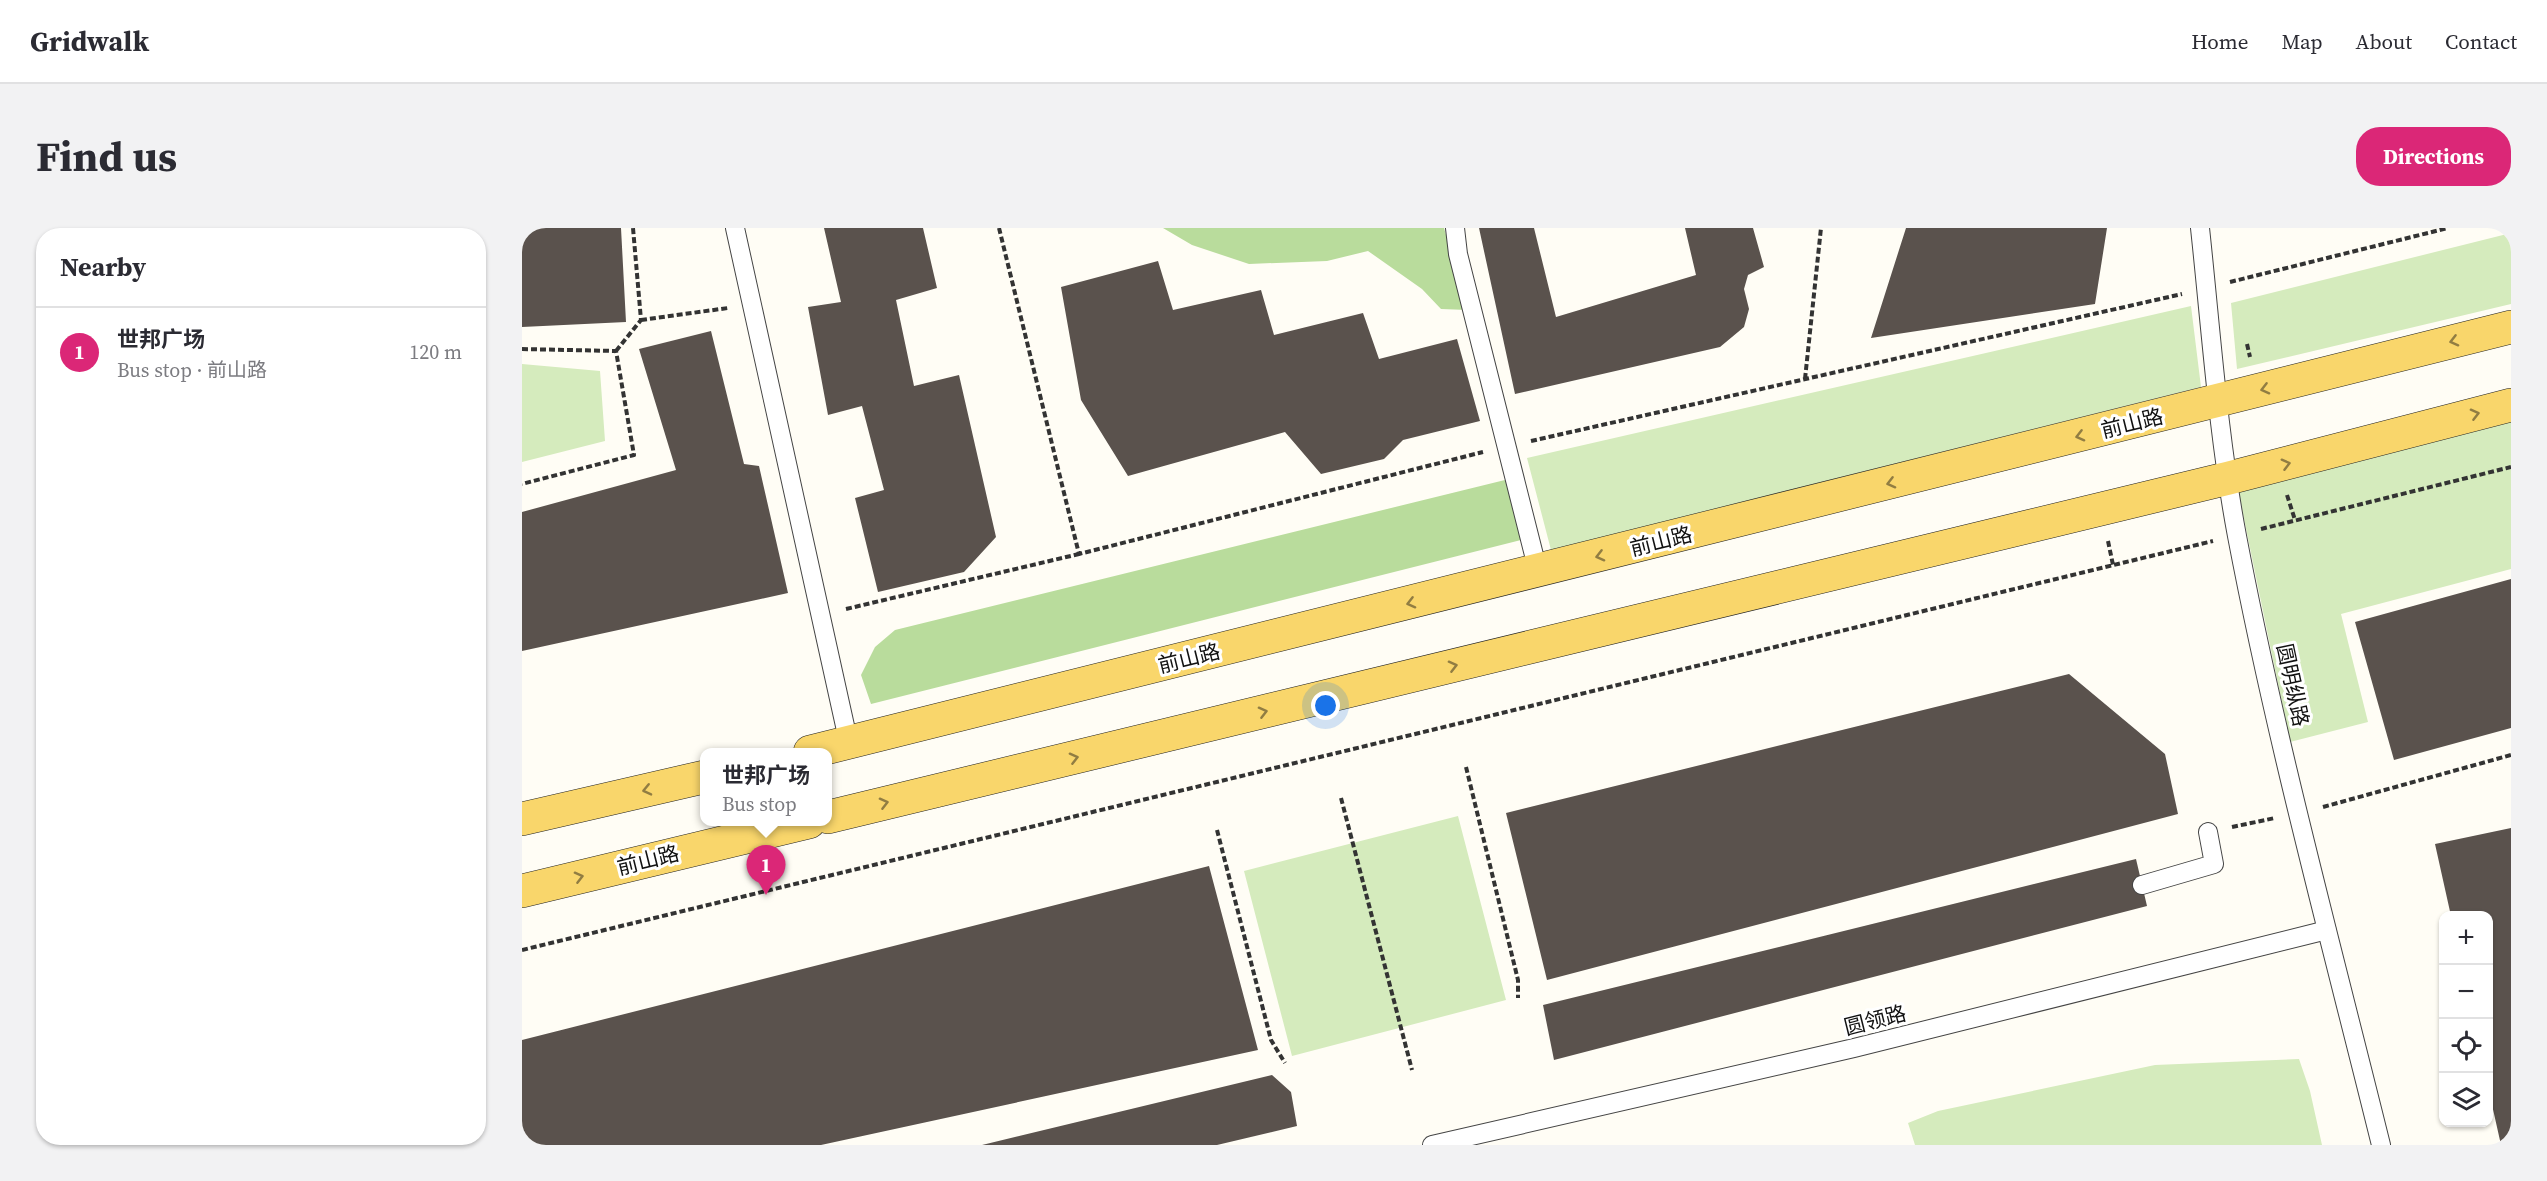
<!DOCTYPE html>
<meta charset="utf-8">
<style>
body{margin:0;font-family:"Source Serif 4","Noto Sans SC",serif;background:#f2f2f3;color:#2b2b33}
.controls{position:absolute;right:18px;bottom:18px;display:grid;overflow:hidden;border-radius:12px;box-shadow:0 2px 4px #0004}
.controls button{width:54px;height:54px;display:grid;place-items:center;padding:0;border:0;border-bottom:2px solid #e1e1e2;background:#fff;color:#2b2b33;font:30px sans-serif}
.you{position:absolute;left:804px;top:478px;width:21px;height:21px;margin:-15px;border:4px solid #fff;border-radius:50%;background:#1a73e8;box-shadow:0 0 0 9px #1a73e833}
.badge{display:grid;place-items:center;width:39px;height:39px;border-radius:50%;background:#db2777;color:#fff;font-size:20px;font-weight:700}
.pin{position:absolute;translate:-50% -50px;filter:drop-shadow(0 2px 3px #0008)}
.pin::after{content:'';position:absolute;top:32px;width:21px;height:18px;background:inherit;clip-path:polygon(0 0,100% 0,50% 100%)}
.popup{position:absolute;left:178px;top:520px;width:132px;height:78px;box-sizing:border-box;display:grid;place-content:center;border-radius:12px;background:#fff;filter:drop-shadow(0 2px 4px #0005);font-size:20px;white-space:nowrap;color:#7c7c81}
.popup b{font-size:22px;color:#2b2b33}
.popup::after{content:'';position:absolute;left:50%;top:100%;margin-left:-12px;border:12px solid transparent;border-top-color:#fff}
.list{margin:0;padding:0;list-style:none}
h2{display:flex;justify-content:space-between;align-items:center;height:78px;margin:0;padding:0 24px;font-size:26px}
h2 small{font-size:20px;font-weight:400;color:#7c7c81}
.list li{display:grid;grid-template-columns:39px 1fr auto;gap:18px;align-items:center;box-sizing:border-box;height:90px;padding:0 24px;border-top:2px solid #e1e1e2}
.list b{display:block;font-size:22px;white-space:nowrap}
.list p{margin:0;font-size:20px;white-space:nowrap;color:#7c7c81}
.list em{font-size:20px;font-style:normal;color:#7c7c81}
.icon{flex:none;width:33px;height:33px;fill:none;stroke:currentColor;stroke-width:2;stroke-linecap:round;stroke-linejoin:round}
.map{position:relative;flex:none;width:1989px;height:917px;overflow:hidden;border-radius:24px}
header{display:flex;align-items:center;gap:36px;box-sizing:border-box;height:84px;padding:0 30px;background:#fff;border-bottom:2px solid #e1e1e2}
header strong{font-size:28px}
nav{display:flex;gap:33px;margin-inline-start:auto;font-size:21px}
.intro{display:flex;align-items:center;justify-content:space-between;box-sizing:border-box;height:144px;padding:0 36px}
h1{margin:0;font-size:42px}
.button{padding:15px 27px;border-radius:24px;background:#db2777;color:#fff;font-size:21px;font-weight:700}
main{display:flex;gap:36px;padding:0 36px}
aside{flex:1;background:#fff;border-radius:24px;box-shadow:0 2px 4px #0004}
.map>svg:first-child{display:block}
.green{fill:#d5ebbd}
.forest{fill:#b9dc9c}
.building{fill:#5a524d}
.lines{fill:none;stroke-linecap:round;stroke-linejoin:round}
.service-casing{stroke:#444;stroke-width:20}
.primary-casing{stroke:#222;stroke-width:34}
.path{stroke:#333;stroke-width:4;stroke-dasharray:6 3;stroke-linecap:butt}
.service{stroke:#fff;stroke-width:18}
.primary{stroke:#f9d66b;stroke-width:33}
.oneway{stroke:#917d42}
.labels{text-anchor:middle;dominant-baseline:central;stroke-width:6;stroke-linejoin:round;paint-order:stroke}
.street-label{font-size:21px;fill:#111;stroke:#fff}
</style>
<header>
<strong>Gridwalk</strong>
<nav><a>Home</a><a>Map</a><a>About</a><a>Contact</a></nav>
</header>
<div class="intro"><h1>Find us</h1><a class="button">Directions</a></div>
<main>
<aside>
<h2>Nearby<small></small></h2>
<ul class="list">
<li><span class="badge">1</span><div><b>世邦广场</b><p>Bus stop · 前山路</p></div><em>120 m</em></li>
</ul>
</aside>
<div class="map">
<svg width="1989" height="917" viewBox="0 0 1989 917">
<rect width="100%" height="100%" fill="#fffdf5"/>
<!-- green -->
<path class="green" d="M1989,5V76L1715,141L1709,75Z
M1669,78L1679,159L1029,322L1005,230Z
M0,136L78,143L83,213L0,234Z
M1989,187V341L1819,386L1846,494L1768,514L1715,257Z
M936,588L984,772L770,828L722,643Z
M1777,831L1788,863L1800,917H1393L1386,895L1416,883L1633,837Z"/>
<!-- forest -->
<path class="forest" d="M641,0H922L946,82L919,81L900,61L846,23L805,33L727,36L670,17Z
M987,251L999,312L349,476L339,447L353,419L373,402Z"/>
<!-- building -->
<path class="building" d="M0,0H99L104,94L0,99Z
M302,0H401L415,60L374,72L392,158L437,147L474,309L442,344L356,364L333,270L362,262L340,178L306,187L286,79L319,74Z
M957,0H1012L1034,89L1174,47L1163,0H1231L1242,39L1226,47L1222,61L1227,81L1222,99L1198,119L993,166Z
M1384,0H1585L1573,76L1349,110Z
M636,33L651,82L739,62L752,107L841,85L857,131L935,111L958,193L881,212L862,231L799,246L763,204L606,248L559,172L539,59Z
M189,103L222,236L237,238L266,365L0,423V284L154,242L117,121Z
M1989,351V500L1872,532L1833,394Z
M1547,446L1643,526L1656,586L1025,752L984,585Z
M1989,600V917H1979L1966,859V688H1929L1913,616Z
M1614,631L1625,678L1032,832L1021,777Z
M687,638L736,822L299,917H0V812Z
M750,847L769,864L775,898L695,917H460Z"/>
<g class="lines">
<!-- service casing -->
<g class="service-casing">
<path id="service" d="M213,0L327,516
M933,0L936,26L1016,343
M1678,0C1689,102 1696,207 1715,308C1754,513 1809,715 1859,917
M1620,657L1692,636L1686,604
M910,917L1332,820L1805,702"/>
</g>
<!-- primary casing -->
<g class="primary-casing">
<path id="primary" d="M288,524L1989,99
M306,589L1707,250L1989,177
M0,591L182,549
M0,663L287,594"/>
</g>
<!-- path -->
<path class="path" d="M477,0L557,326L961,224
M1708,54L1926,0
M119,92L206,80
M1725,116L1728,129
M0,121L94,123L112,227L0,256
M94,123L119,92L111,0
M1283,151L1299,0
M1009,213L1660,66
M1765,267L1773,292
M1739,301L1989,239
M1586,313L1591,337
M324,381L557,326
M944,539L996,752V770
M819,570L890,842
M1801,579L1989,527
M1710,599L1753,590
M695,602L749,812L763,835
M0,722L1691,313"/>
<!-- service -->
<use href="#service" class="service"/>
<!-- primary -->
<use href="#primary" class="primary"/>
</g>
<!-- one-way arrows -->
<defs><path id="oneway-chevron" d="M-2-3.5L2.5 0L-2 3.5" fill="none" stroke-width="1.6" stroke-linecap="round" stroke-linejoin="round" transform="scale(1.5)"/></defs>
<g class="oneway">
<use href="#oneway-chevron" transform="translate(1932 113) rotate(166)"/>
<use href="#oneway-chevron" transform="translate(1743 161) rotate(166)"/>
<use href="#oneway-chevron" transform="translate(1953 186) rotate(-14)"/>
<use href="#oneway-chevron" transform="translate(1558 208) rotate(166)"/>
<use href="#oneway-chevron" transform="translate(1764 236) rotate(-15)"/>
<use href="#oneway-chevron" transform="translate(1369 255) rotate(166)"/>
<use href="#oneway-chevron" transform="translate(1078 328) rotate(166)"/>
<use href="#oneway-chevron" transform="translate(889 375) rotate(166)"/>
<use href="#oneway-chevron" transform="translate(931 438) rotate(-14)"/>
<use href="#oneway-chevron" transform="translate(741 484) rotate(-14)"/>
<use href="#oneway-chevron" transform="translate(552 530) rotate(-14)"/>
<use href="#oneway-chevron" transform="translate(125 562) rotate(167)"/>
<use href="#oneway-chevron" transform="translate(362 575) rotate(-14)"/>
<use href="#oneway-chevron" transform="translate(57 649) rotate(-14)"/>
</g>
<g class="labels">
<!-- street labels -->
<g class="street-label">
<text transform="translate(1610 195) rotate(-14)">前山路</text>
<text transform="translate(1139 313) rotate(-14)">前山路</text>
<text transform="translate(667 430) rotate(-14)">前山路</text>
<text transform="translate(1771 457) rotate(78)">圆明纵路</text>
<text transform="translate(126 632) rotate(-14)">前山路</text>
<text transform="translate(1353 792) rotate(-14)">圆领路</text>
</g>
</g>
</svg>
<div class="controls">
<button>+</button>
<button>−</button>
<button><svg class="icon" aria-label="locate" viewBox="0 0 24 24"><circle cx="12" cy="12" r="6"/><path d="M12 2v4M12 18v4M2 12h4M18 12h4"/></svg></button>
<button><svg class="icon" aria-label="layers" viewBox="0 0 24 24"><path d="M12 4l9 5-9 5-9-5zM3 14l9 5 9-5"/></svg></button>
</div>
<div class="you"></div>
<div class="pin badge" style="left:244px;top:667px">1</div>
<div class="popup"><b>世邦广场</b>Bus stop</div>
</div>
</main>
